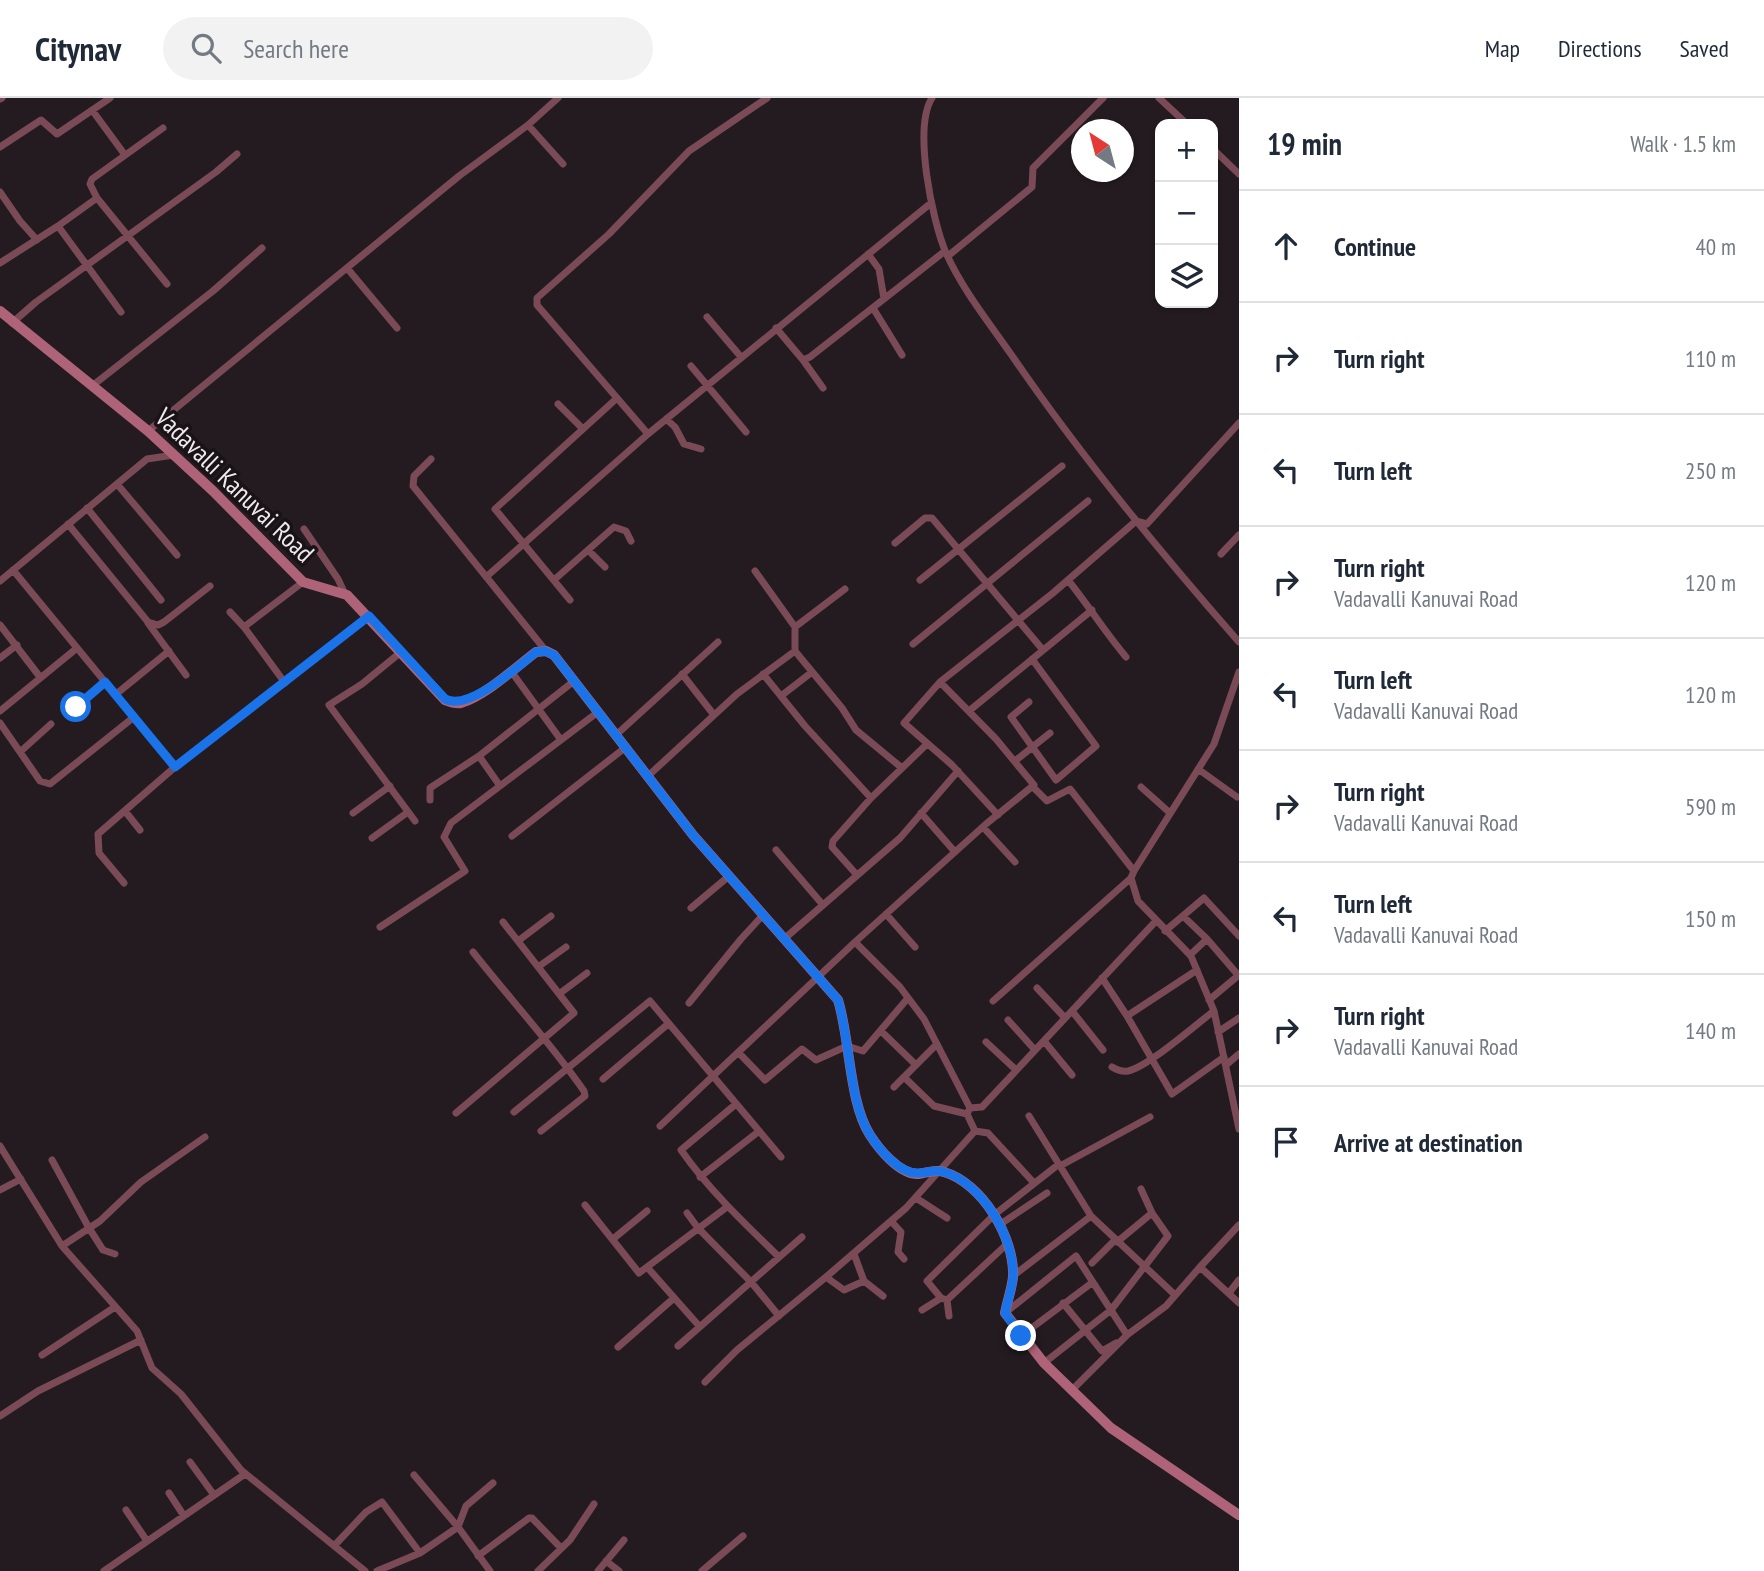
<!DOCTYPE html>
<meta charset="utf-8">
<style>
body{margin:0;font-family:"PT Sans Narrow",sans-serif;background:#f2f2f3;color:#1f2937}
.controls{position:absolute;right:21px;top:21px;display:grid;overflow:hidden;border-radius:14px;box-shadow:0 2px 5px #0004}
.controls button{width:63px;height:63px;display:grid;place-items:center;padding:0;border:0;border-bottom:2px solid #e0e1e3;background:#fff;color:#1f2937;font:35px sans-serif}
.compass{position:absolute;left:1071px;top:21px;width:63px;height:63px;border-radius:50%;background:#fff;box-shadow:0 2px 5px #0004;rotate:324deg}
.stop{position:absolute;width:21px;height:21px;margin:-16px;border:5px solid #1a73e8;border-radius:50%;background:#fff}
.stop.end{background:#1a73e8;border-color:#fff;box-shadow:0 2px 7px #0008}
.list{margin:0;padding:0;list-style:none}
h2{display:flex;justify-content:space-between;align-items:center;height:91px;margin:0;padding:0 28px;font-size:30px}
h2 small{font-size:23px;font-weight:400;color:#747a83}
.list li{display:grid;grid-template-columns:46px 1fr auto;gap:21px;align-items:center;box-sizing:border-box;height:112px;padding:0 28px;border-top:2px solid #e0e1e3}
.list b{display:block;font-size:26px;white-space:nowrap}
.list p{margin:0;font-size:23px;white-space:nowrap;color:#747a83}
.list em{font-size:23px;font-style:normal;color:#747a83}
.icon{flex:none;width:38px;height:38px;fill:none;stroke:currentColor;stroke-width:2;stroke-linecap:round;stroke-linejoin:round}
.map{position:relative;flex:none;width:1239px;height:1473px;overflow:hidden}
header{display:flex;align-items:center;gap:42px;box-sizing:border-box;height:98px;padding:0 35px;background:#fff;border-bottom:2px solid #e0e1e3}
header strong{font-size:33px}
nav{display:flex;gap:38px;margin-inline-start:auto;font-size:24px}
.search{width:490px;height:63px;background:#f2f2f3;display:flex;align-items:center;gap:18px;box-sizing:border-box;padding:0 24px;border-radius:38px;color:#747a83;font-size:26px}
main{display:flex}
aside{flex:1;background:#fff}
.map>svg:first-child{display:block}
.lines{fill:none;stroke-linecap:round;stroke-linejoin:round}
.street{stroke:#7a4a57;stroke-width:7}
.secondary{stroke:#ae6378;stroke-width:10}
.route{stroke:#1a73e8;stroke-width:9}
.labels{text-anchor:middle;dominant-baseline:central;stroke-width:7;stroke-linejoin:round;paint-order:stroke}
.street-label{font-size:26px;fill:#f0eaee;stroke:#191217}
</style>
<header>
<strong>Citynav</strong>
<div class="search"><svg class="icon" aria-label="search" viewBox="0 0 24 24"><circle cx="10" cy="10" r="6"/><path d="M15 15l6 6"/></svg>Search here</div>
<nav><a>Map</a><a>Directions</a><a>Saved</a></nav>
</header>
<main>
<div class="map">
<svg width="1239" height="1473" viewBox="0 0 1239 1473">
<rect width="100%" height="100%" fill="#231b20"/>
<g class="lines">
<!-- street -->
<path class="street" d="M932,0C913,30 932,122 946,155C963,193 991,227 1015,262C1083,361 1159,453 1239,544
M1159,0L1187,26
M0,1L2,0
M92,12L125,57
M528,27L558,0
M163,30L92,81L90,86L97,100L167,186
M0,49L41,22L57,36L110,0
M1213,51L1239,76
M0,94L20,123L37,142
M58,128L121,214
M868,156L879,171L884,201
M948,158L1032,89L1033,70L1103,0
M0,165L58,128L97,100
M347,170L397,230
M873,210L902,257
M707,219L741,259
M12,225L36,204L216,74L237,56
M776,230L803,262L810,259L945,153
M803,262L823,290
M691,268L746,334
M92,288L213,193L262,150
M558,306L583,331
M666,321L675,329L684,346L701,351
M148,333L459,78L528,27L563,66
M648,336L537,207V200L609,136L689,53L767,0
M431,361L414,378L413,388L546,553
M117,386L177,457
M87,410L161,502
M68,426L148,524L158,527L164,524L210,488
M304,431L338,481L345,496
M895,445L925,420H932L1043,552
M588,452L605,469
M1221,456L1239,437
M13,472L175,669
M755,473L795,529V553
M486,479L648,336L931,105
M554,482L614,429L626,433L631,443
M920,482L1062,368
M1068,482C1088,507 1105,534 1126,559
M0,483L147,361L174,357
M570,502L495,411L616,301
M230,514L244,529
M148,525L186,577
M0,527L40,579
M795,529L845,491
M913,546L1088,403
M401,554L362,586L329,607L415,723
M0,560L17,547
M511,573L561,642
M682,576L714,617
M763,576L805,628L871,700
M940,584L996,641L1034,687L986,726L855,844L900,889L924,921L970,1010
M285,585L244,529L303,484
M115,597L169,553
M781,598L812,574
M1029,604L1011,619L1056,682L1096,648L1032,561
M76,609L105,584
M0,613L77,550
M969,613L1092,512
M0,625L40,683L50,686L134,619
M616,637L718,544
M20,654L51,626
M479,658L500,688
M1015,663L1050,635
M1198,671L1237,699
M648,678L737,596L795,553L842,610L856,632L902,670
M1032,688L1047,703L1070,691L1134,773L1131,780L1138,803L1191,858L1214,913L1239,1031
M1141,689L1170,715
M430,702V690L479,658L574,583
M125,713L140,732
M353,715L390,688
M921,715L955,754
M998,717L952,667L904,625L940,584L1053,495L1136,423L1147,426L1239,325
M983,729L1015,764
M512,738L626,649
M372,740L408,714
M776,752L823,807
M1134,773L1214,646L1239,574
M857,777L832,749L833,743L871,700L927,646
M124,785L99,755L98,736L175,669L369,518
M691,810L729,778
M886,816L915,849
M1183,818L1207,841L1238,877
M380,829L465,773L444,739L451,725L598,614
M1165,833L1204,800L1239,838
M784,841L900,740L958,673
M518,843L551,818
M473,854C510,901 550,944 584,993L585,998L541,1033
M1190,857L1207,841
M538,869L566,849
M1197,872L1127,918L1172,996L1224,959
M1102,880L1127,918
M1037,890L1065,920
M559,896L587,875
M1209,902L1239,877
M993,903L1131,780
M689,905L741,841L763,817
M1072,913L1103,952
M1008,922L1035,952
M881,933L915,966
M1218,934L1239,920
M1044,943L1072,977
M986,944L1016,972
M739,955L765,982L802,951L816,962L847,948L863,953L908,900
M1226,967L1239,956
M1112,969C1117,972 1121,974 1128,973C1148,969 1195,927 1214,913
M905,980L934,1008L967,1016
M603,981L668,926
M894,989L937,946
M736,1006L681,1052C709,1092 744,1125 779,1159
M514,1014L650,903L781,1059
M456,1015L574,915L503,824
M1029,1018L1091,1118L1174,1196
M660,1028L855,844
M975,1033L988,1035L1034,1085
M0,1048L62,1148L137,1233L152,1270L181,1296L241,1372L365,1473
M52,1062L89,1130L103,1152L115,1156
M1060,1068L1150,1019
M700,1079L758,1034
M0,1092L21,1081
M916,1100L947,1120
M585,1107L639,1175L647,1169L700,1229
M687,1115L698,1130L751,1184L779,1218
M891,1123L901,1134L898,1154L904,1161
M999,1127L1047,1095
M1239,1127L1200,1169L1239,1205
M613,1141L647,1113
M1117,1144L1152,1115
M62,1148L100,1123L141,1084L205,1039
M854,1156L864,1183L883,1198
M1092,1165L1115,1142
M647,1169L727,1109
M1013,1178L1091,1118
M826,1179L844,1192L864,1183
M1229,1195L1239,1182
M947,1202L1007,1146
M1063,1205L1102,1253L1116,1245
M922,1212L941,1200
M1005,1215L1076,1158L1127,1237L1071,1293
M949,1218L947,1202L941,1200L927,1183L994,1117L1059,1066
M1127,1237L1166,1208L1200,1169
M1021,1238L1093,1184
M678,1248L802,1139
M618,1249L674,1200
M42,1257L115,1209
M1044,1265L1111,1212L1168,1138L1152,1115L1141,1091
M705,1284L737,1252L826,1179L906,1110L975,1033L967,1016L970,1010L982,1009L1155,824
M0,1318L38,1293L141,1242
M190,1364L214,1397
M414,1377L458,1429L490,1473
M169,1395L184,1418
M126,1412L147,1443
M334,1448L366,1414L382,1404L420,1455
M478,1458L529,1420H532L561,1450
M606,1463L619,1473
M104,1473L245,1376
M377,1473L420,1455L458,1429L466,1408L493,1385
M538,1473L570,1442L594,1406
M598,1473L624,1442
M702,1473L743,1438"/>
<!-- secondary -->
<path class="secondary" d="M0,213L148,333L213,393L303,484L347,497L445,602C450,604 455,606 461,605C485,598 516,569 536,554L546,553L554,557L693,737L838,902C850,940 849,1005 870,1037C879,1051 899,1076 918,1076C926,1075 936,1071 944,1074C982,1085 1015,1140 1013,1179C1012,1190 1007,1204 1005,1215L1044,1265L1111,1330L1239,1417"/>
</g>
<g class="lines">
<!-- route -->
<path class="route" d="M76,609L105,584L175,669L369,518L445,601C468,614 517,569 536,554L545,553L554,557L693,737L838,902C850,940 849,1005 870,1037C879,1051 899,1076 918,1075C926,1075 936,1071 944,1074C982,1085 1015,1140 1013,1179C1012,1191 1007,1204 1005,1215L1021,1238"/>
</g>
<g class="labels">
<!-- street labels -->
<g class="street-label">
<text transform="translate(235 387) rotate(44)">Vadavalli Kanuvai Road</text>
</g>
</g>
</svg>
<div class="controls">
<button>+</button>
<button>−</button>
<button><svg class="icon" aria-label="layers" viewBox="0 0 24 24"><path d="M12 4l9 5-9 5-9-5zM3 14l9 5 9-5"/></svg></button>
</div>
<svg class="compass" viewBox="-18 -18 36 36"><path d="M0-13l5 13h-10z" fill="#e53935"/><path d="M0 13l5-13h-10z" fill="#747a83"/></svg>
<div class="stop" style="left:76px;top:609px"></div>
<div class="stop end" style="left:1021px;top:1238px"></div>
</div>
<aside>
<h2>19 min<small>Walk · 1.5 km</small></h2>
<ul class="list">
<li><svg class="icon" aria-label="ahead" viewBox="0 0 24 24"><path d="M12 20V5M6 11l6-6 6 6"/></svg><div><b>Continue</b></div><em>40 m</em></li>
<li><svg class="icon" aria-label="right" viewBox="0 0 24 24"><path d="M7 20v-9h11M14 6l5 5-5 5"/></svg><div><b>Turn right</b></div><em>110 m</em></li>
<li><svg class="icon" aria-label="left" viewBox="0 0 24 24"><path d="M17 20v-9H6M10 6l-5 5 5 5"/></svg><div><b>Turn left</b></div><em>250 m</em></li>
<li><svg class="icon" aria-label="right" viewBox="0 0 24 24"><path d="M7 20v-9h11M14 6l5 5-5 5"/></svg><div><b>Turn right</b><p>Vadavalli Kanuvai Road</p></div><em>120 m</em></li>
<li><svg class="icon" aria-label="left" viewBox="0 0 24 24"><path d="M17 20v-9H6M10 6l-5 5 5 5"/></svg><div><b>Turn left</b><p>Vadavalli Kanuvai Road</p></div><em>120 m</em></li>
<li><svg class="icon" aria-label="right" viewBox="0 0 24 24"><path d="M7 20v-9h11M14 6l5 5-5 5"/></svg><div><b>Turn right</b><p>Vadavalli Kanuvai Road</p></div><em>590 m</em></li>
<li><svg class="icon" aria-label="left" viewBox="0 0 24 24"><path d="M17 20v-9H6M10 6l-5 5 5 5"/></svg><div><b>Turn left</b><p>Vadavalli Kanuvai Road</p></div><em>150 m</em></li>
<li><svg class="icon" aria-label="right" viewBox="0 0 24 24"><path d="M7 20v-9h11M14 6l5 5-5 5"/></svg><div><b>Turn right</b><p>Vadavalli Kanuvai Road</p></div><em>140 m</em></li>
<li><svg class="icon" aria-label="arrive" viewBox="0 0 24 24"><path d="M6 21V4h12l-3 4 3 4H6"/></svg><div><b>Arrive at destination</b></div></li>
</ul>
</aside>
</main>
